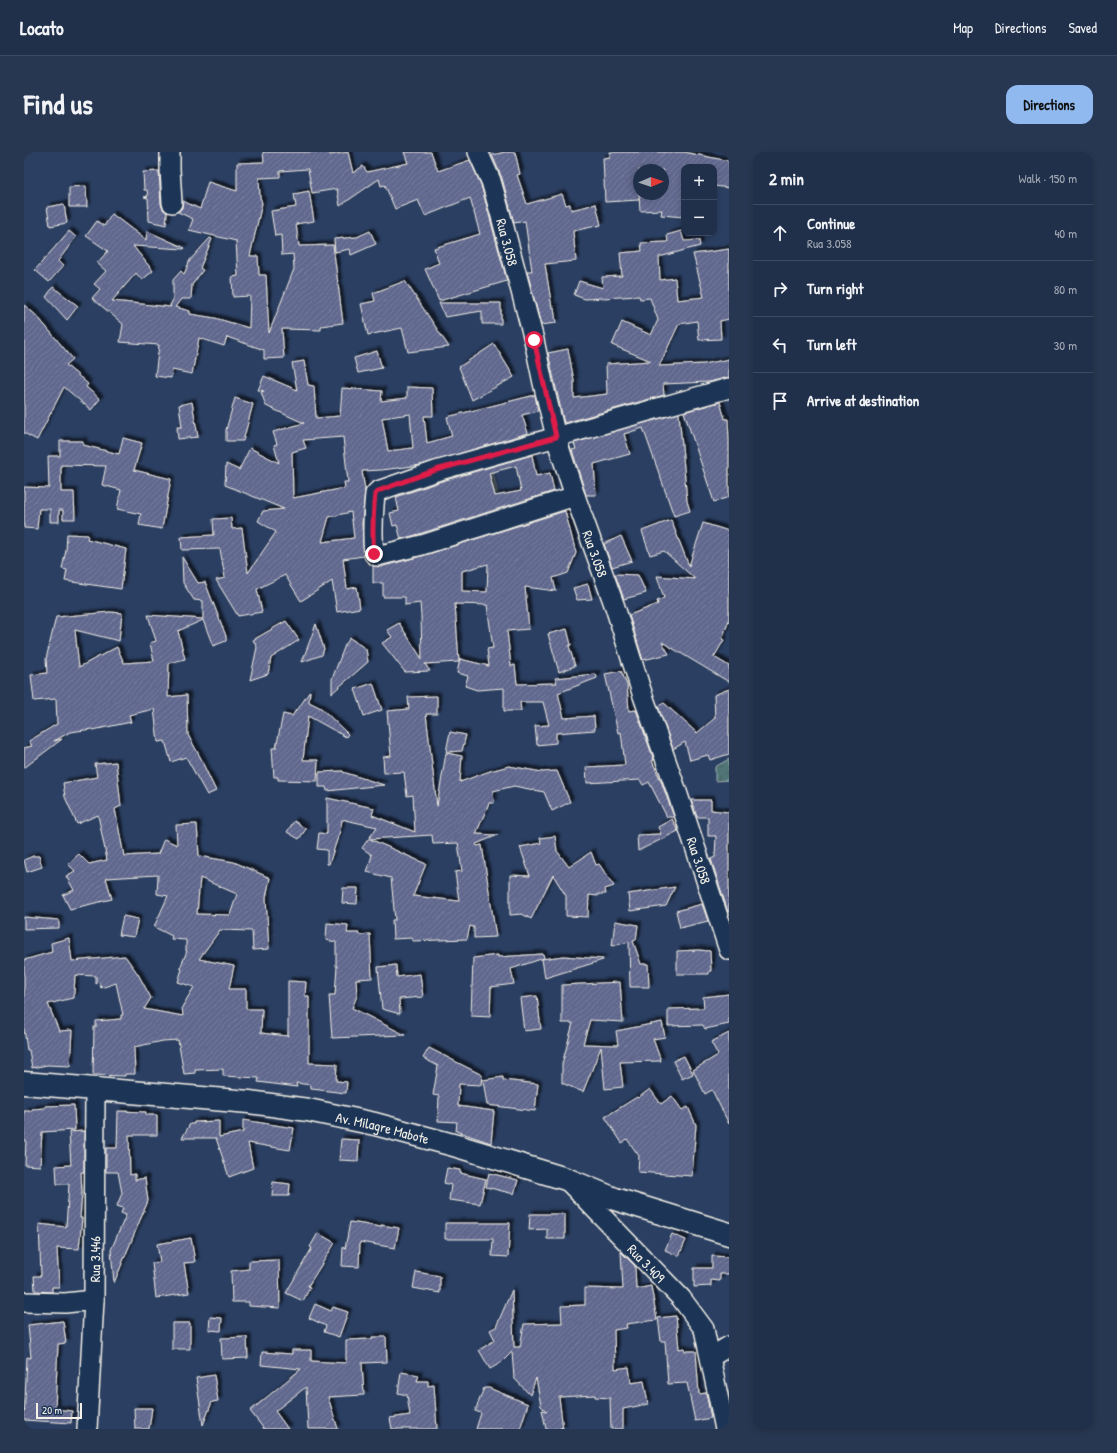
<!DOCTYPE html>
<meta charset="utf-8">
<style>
body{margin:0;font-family:"Patrick Hand",sans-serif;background:#283751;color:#f1f3f6}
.controls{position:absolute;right:12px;top:12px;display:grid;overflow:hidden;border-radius:8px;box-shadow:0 2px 6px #0003}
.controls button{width:36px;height:36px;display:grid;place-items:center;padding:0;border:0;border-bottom:1px solid #3d4a62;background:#202f4a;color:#f1f3f6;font:20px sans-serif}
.compass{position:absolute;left:609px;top:12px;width:36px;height:36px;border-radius:50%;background:#202f4a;box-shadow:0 2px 6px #0003;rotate:88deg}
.scale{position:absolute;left:12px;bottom:10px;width:46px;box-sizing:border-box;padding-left:4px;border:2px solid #f4f1e8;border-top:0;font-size:11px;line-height:14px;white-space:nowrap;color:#f4f1e8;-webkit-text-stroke:3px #1d3557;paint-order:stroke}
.stop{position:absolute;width:12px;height:12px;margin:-9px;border:3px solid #e11d48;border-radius:50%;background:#fff}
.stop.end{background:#e11d48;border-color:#fff;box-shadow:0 1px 4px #0008}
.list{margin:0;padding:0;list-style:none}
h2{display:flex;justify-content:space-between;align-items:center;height:52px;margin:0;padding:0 16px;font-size:17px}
h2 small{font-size:13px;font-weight:400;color:#a2a9b5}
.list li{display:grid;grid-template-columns:26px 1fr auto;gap:12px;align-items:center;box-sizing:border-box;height:56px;padding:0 16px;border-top:1px solid #3d4a62}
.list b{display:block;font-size:15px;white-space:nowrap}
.list p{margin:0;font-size:13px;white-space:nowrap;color:#a2a9b5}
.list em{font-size:13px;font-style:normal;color:#a2a9b5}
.icon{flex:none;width:22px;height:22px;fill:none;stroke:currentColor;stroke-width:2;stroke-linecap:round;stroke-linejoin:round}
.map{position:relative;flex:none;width:705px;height:1277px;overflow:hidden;border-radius:12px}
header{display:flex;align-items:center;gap:24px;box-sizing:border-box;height:56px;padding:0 20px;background:#202f4a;border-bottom:1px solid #3d4a62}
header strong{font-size:19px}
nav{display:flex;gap:22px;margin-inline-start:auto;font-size:14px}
.intro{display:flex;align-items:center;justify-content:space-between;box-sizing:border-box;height:96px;padding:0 24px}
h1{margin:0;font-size:28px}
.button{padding:10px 18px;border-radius:12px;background:#90b9f0;color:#111;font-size:14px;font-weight:700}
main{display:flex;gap:24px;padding:0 24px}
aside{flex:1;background:#202f4a;border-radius:12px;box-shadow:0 2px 6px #0003}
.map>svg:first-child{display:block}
.wetland{fill:url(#wetland-marsh);stroke:#a2b3b0}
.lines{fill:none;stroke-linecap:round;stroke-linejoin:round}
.stream{stroke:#87a1ad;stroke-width:4.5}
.building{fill:url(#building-hatch);stroke:#f4f1e8;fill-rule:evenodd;filter:url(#shadow)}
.street-casing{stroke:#f4f1e8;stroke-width:22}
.secondary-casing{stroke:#f4f1e8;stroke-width:25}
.street{stroke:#1d3557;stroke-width:19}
.secondary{stroke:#1d3557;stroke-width:22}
.route{stroke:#e11d48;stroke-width:5}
.labels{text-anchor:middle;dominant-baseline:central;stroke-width:3;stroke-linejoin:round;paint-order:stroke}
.street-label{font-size:14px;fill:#f4f1e8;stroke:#1d3557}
</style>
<header>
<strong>Locato</strong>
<nav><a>Map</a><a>Directions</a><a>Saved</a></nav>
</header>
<div class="intro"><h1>Find us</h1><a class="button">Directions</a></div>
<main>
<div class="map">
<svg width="705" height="1277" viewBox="0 0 705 1277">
<defs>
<pattern id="wetland-marsh" width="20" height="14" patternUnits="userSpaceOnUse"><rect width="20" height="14" fill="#4f7577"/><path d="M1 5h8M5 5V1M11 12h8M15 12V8" fill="none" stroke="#4c5c5c"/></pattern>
<pattern id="building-hatch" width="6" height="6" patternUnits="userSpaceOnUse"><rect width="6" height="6" fill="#61678e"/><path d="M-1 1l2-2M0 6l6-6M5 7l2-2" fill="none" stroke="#787d9e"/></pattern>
<filter id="shadow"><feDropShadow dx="3.5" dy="-3.5" stdDeviation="1" flood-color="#0009"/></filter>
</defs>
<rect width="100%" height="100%" fill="#2b3f62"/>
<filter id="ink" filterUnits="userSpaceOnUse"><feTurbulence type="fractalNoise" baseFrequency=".025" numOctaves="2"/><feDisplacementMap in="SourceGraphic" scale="8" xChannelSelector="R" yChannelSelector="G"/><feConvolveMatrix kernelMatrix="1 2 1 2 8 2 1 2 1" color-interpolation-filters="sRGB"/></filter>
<g filter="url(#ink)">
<!-- wetland -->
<path class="wetland" d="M705,607V628L691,629V615Z"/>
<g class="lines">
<!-- stream -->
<path class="stream" d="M466,342L472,340L466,315"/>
</g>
<!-- building -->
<path class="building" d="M239,0H305L306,3L324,0L329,21L339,14L343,20L384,11L380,0H407L414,19L446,8L457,33L483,129L415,149L401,117L415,111L410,96L456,82L446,46L401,64L394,48L371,57L361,33L357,34L355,27L316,54L313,37L288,41L284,17L256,19V25L235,26L236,45L238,51L226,104H234L235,123H242L245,181L270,117L269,102L258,103L257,83L251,84L247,59L272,55L270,42L285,39L290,69L272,72L275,94L309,93L319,171L297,174V178L258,177L260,206L240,207V198L203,185L200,194L175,186L168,222L148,218L147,226L131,224L135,193L96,190L99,172L68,146L76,137L70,132L82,119L73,111L84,99L62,84L73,69L80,74L88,62L122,88L123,79L161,96L160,97L109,94L129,119L118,128L112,121L88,149L147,155L146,153L149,148V128L157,119L160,122L166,108L186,86L188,87L176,116L179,118L168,133L167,147H157L151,155L166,159V162L191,166L225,176L226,144L209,145L208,125L214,124L212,89L165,78L169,67L154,60L158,56L159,49L176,57L184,30L213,39V11L240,10Z
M481,0H491L496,22L493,23L503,52L538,42L542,53L546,52L547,58L572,52L577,73L549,79L552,109L521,112L528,156L530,155L532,171L517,173L503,119H508L501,69L490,71L478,26L468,3Z
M586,0H660L705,9V36L690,34V15H660V65L637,63L638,58L616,59L615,45V48L581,50L579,6L586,5ZM615,18H639V42L615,44Z
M135,19L137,52L139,57L143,61L142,73L125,69L124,46L120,45L124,44L123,38H120L119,20Z
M62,34L63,55H45V35Z
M40,52L43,71L26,74L23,55Z
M45,79L52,85L34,109L39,114L25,130L11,118Z
M346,79L352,92L327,103L326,97L311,100L310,87L333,85Z
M657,79L660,89L675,88L676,94L635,105L636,128L651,126L653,148L680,145L669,102L705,97V167L696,169L697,187L675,188L673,169L655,172L635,214L680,212L705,207V225L685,230L639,232L640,243L540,271L524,201L544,197L550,229V246L583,242L582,212L627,209L588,193L598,170L627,183L634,168L626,146L616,147L615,144L561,147L550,143L555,129L579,136L578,125L598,124L596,101L618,99L617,91L644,90L643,83Z
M381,129L425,195L384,200L378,176L344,183L337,152L351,149L349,141Z
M29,135L54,154L43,168L22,145Z
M415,151H477V172H458V159L421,165Z
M0,153L13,164L49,207L42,213L64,232L62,235L76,247L67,258L40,235L13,288L0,281Z
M470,192L490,225L448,248L435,215Z
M353,199L358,216L334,221L330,206Z
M280,209L284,233L290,234L292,266L316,264L318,236L358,239L357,249L383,246V235L408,236L409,264H400L403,291L428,284L423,265L511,243L514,259L498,263L504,281L397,313L358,318L338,319L341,338L338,372L340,404L319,407L323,437L333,435L336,456L313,460L308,429L277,449L261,423L233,437L238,460L214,464L192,428L201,426L196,397L158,398L157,385L190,383L189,367L207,366L208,377L218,376L224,421L252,380L234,369L239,359L260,357L201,333L202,312L215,318L226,296L255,311L250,293L253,292L249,280L280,271L242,254L237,240L240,239L234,238L240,224L273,238L268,211ZM386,262L389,296L364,299L358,266ZM319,285L324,330H320L321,336L269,346L268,300L282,296L279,288ZM327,360L330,386L298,390L305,365Z
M211,246L229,252L219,289H202V278Z
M168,250L174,285L154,287L153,275H158L155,253Z
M696,250L701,267H704L705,287V345L690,350L660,260Z
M655,261L663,349L666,359L650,364L619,276L600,282L606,302L570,312L572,343H562L548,298L552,297L550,291Z
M99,286L118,291L110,318L147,327L138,377L115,373L117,362L93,357L97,338L78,333L82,314L37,313V340H50L51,367H39V358H35V370H26V357H15L13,377L0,376V335L25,336L24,304H36V289H59V293L95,302Z
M508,303L512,324L526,321L530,339L395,382L377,387L373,373L369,374L366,361L375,359L372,345L415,330ZM492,314L497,339L471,344L465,321Z
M541,359L552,401L544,421L529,426L532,439L501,435L505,477L483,479L487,514L491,513L493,532L533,531L531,526L572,522L573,526L534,541L540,566L570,564L571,578L532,581V591L513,593L511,574L525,573L519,550H496L497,559H480V536L453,538L441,534L444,524L433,521L436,507L465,514L463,497L469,496L463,453L431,452L435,510L401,512L406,519L381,520L358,491L368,485L363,478L375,471L398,507L397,464L396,451L381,453V445H359V431H349V414L356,415L401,403ZM464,412L463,440L438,439V419Z
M647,368L665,414L679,371L705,379V468L698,487L700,488L690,505L705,514V530L638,490L645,502L619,508L605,463L634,452L633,449L640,446L633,424L671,427L640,399L626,403L618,379Z
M43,382L64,383L63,387L102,397L97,437L41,429L43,418L38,417L42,398Z
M597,384L608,409L588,415L580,392Z
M158,405L174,431L181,430L202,484V489L189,494L179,468L154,479L161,507L145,511L144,545L163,543L164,583L180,612H179L192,639L183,643L162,605L147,610L141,589L134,590L130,557L105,563L107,570L69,578L68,577L46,580L30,589L38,587L0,616V596L8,594L5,589L33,572L32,547L10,549L7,523L23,521L22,507L32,465L86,460L98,461L95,489L51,478L55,515L93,495L100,511L130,509L126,491L132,489L124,463L179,467V449L170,448L159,431Z
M591,422L614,423L622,441L600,447Z
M564,432L568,447L553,448L549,436Z
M262,469L275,488L247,506L244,522L226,528L233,495L229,488Z
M292,472L300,497L298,503L278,510Z
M543,477L547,493L545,494L551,514L535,520L524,482Z
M326,486L342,497L344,510L308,541V527L321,493Z
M597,519L603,533L605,559L612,558L630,608L628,609L637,629L650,665H643L625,630L619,633L616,628L563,631L562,615L601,613L597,580L594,581L581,522Z
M349,531L358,558L340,564L331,537Z
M705,537V602L686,608L684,603L666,608L661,590L649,597L634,554L640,551L673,581L691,566L690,543Z
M286,539L285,550L297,556L324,582L322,585L284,564L279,608H294L293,629L254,628V625H250L248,596H252L259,562L268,564L272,558H271L274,557Z
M413,544V562H402L413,654L422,601L438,604L436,630L466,619L485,614L518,620L533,619L546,650L528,659L520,640L490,634L469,639L470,651H465L452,682L474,683L452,692L453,694L458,693L472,785L450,786V775L446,774L443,787L388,789V786L369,787L368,768H371L367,726L343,720L348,703L338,696L353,675L321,668V667L320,668H318L316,679L305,712H303V698L293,697L295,681L303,682V646L350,656L348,663L391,680L389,643L383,644L380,620L360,621L359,605L367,604L363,559L385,557L384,545ZM408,683L409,692L434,691L438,719L431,720L435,749L389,744L402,712L346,687Z
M426,580L442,583L438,599L422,600Z
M92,610L97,654L91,657L100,704L134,702L140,687L153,693L152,673L173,672L175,704L210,710L246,726L242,746L245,797L229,798L228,779L196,778L175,807L210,814L205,837H222V857H238L237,881L264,884V829L282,830L281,844H285V911L313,912L312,929L323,930L322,941L287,937V933L272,931L273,935L234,930L235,926L199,924V917L171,918V921L160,922L154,888L139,889L110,895L111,922H101V924L69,923L70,875H72V869L97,867V863H99L92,831L77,836L75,830L72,832V824L51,823L50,842L49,843V846L24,852L35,879L48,878L46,914L23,913L8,916L5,898H3L0,877V808L28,800L27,791L45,786L48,809L101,804L114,822L127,846L120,857L159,864L158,855L170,835L154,830L158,817L156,816L163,799H162V788L147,787L148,784L130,775L144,744L133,742L134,723L82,726L88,747L46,757L39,743L50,738L42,724L51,719L44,712L55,702L65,712L83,708L74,663L53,672L41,645L39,631L73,625L71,612ZM176,726L213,742L206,763L173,762Z
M319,619V620L360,633L303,639L302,635H295V620Z
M667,648H687V658L705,660V763L687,707L691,705L692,684H684V665H673Z
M648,667L654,679L614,699L613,683L637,682L634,675Z
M270,669L282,677L275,687L263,680Z
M531,684L533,699L545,715L567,700L572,713L575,712L590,734L581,737L582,742H574V744L565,743L564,765L542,764V744L529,723L507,767L498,762L486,763V723L506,724L496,695L517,691L516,686Z
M9,704H15L18,715L3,720L0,708Z
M651,735L642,754L606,759L604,742Z
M319,736H334L333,752L318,751Z
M678,752L684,769L656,776L652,759Z
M99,764L114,767L110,785L95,783Z
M0,765L35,768V776L0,777Z
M591,769L614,773L612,788L609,789L617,812H624L625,835H606L605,790L588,794Z
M303,771L324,773L323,781H335V783L346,782L348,826L332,827L333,844L328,856L381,883L308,886L305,843H311L313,814H312V790L302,788Z
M674,798L686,799L687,819H685V822H653V799Z
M519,802L520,806L487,817L490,832L467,835L466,865L447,864L449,806L474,803V805Z
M539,804L579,807V808L521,826L518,807Z
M372,813L373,825L396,822L399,845L375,847L376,862L358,857L354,815Z
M596,830L599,870L566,868L559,892L594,893L592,879L638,870L641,885L629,887L637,909L596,910L599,935L581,937L577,895L559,940L538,931V912L549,871H538V833Z
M705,842V872L681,877L679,873L644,874V857L680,856L679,845Z
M513,844L517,877L500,879L496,846Z
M705,881V972L688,938L681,942L669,918L694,903L687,890Z
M405,896L458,923L457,933L435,932L434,954L470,959L467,991L432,979L433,970L414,969L415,944L409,943L414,914L399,906Z
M660,904L669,922L658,927L649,909Z
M479,925V928L514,932L511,959L463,953L459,928Z
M626,937L637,952L648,944L658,958L664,955L672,973L668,1024L614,1020L615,1004L603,987L598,991L581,965L613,945L614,946Z
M50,953L51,978L18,980L16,1014L1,1013L2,988H0V959H8V957L21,956V954Z
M94,959L122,960V963H133V983H105L106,1023L111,1022V1028L121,1026L124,1049L90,1131L87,1098L102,1063L97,1061L99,1056L93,1054L98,1041L94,1020H82V996H93Z
M219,968L270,976L266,998L224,991L229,1016L205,1025L192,986H158L166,972H170V970L195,969V985L219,980Z
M60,979V1020H57L58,1041L56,1066H58L55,1097L33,1096L35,1135H28V1140L11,1139L10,1124H17L15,1072L42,1075L45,1032H33L32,1014L47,1013L45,980Z
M317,987L335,988L334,1009L315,1008Z
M423,1016L436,1018V1021L462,1027L456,1052L425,1048L427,1033L420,1031Z
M465,1021L494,1028L490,1042L462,1035Z
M249,1030L266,1032L265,1044H248Z
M506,1062H541V1087H523V1077L505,1078Z
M326,1070L357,1075V1073L375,1076L371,1096L336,1090L335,1115L318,1114L319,1095L321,1097Z
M421,1071H486L484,1105L468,1104L469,1087H421Z
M294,1081L311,1091L284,1134L286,1135L279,1149L262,1141L288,1096L286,1095Z
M648,1082L662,1088L655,1104L641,1098Z
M167,1086L171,1110L160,1111L165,1141L132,1146L128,1111L136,1110L133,1092Z
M597,1100L611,1114L612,1137L627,1134L633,1168L602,1172L603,1176L590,1178L591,1217L605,1215L607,1231L620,1229L624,1252L599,1257V1277H587L586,1246L571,1245V1243L535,1245L539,1277L537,1275V1277H522L518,1258L523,1260L517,1254L512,1226L506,1243L490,1226L488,1200L478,1210L466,1217L455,1198L471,1188L466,1178L472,1175L488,1138L490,1195H496L500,1172L538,1171L537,1154L561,1153V1136L599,1137Z
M688,1104L705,1105V1122H696V1129L687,1128V1134L670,1135V1116H688Z
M255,1108L256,1156L225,1154V1150H208L207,1119L225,1117V1109Z
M392,1120L416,1124V1141L389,1136Z
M291,1152L307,1159L309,1155L324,1160L315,1185L300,1180L302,1174L285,1166Z
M652,1164L655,1197L660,1196L661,1199H672L675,1242L682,1241L687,1266L671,1269L663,1231L644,1232L641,1189H637L634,1166Z
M186,1165L198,1166L197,1179L185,1178Z
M39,1169L42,1191L34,1192L31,1257L48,1259L47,1271L0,1268L3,1205L7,1206L4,1173Z
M148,1171H166V1197H148Z
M223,1185L224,1206L198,1207L197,1186Z
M348,1185H362L363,1210L338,1211L340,1243L304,1245L314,1277H284L282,1235L251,1259L264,1277H240L226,1259L277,1217L237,1213L238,1200L268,1202V1198H287V1209L322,1211V1188L348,1187Z
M377,1220L395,1223L393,1229H404V1234L410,1233L413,1277H368L366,1266L386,1263L383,1243L374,1241Z
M190,1223L194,1249L188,1250L179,1273L172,1226Z
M460,1236H465L504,1252L496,1277H452L457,1261L451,1259Z
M110,1256H128L125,1277H111Z"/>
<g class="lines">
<!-- street casing -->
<g class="street-casing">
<g id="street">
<path d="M146,0V17L148,51"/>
<path id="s1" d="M454,0L467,29L477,64L510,188L519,231L533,289L550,341L591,455L617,538L653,640L705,798"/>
<path d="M551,344L398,393L353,404L350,402C348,382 349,362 351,342L354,339L412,319L705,236"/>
<path id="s2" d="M543,1028L657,1146L680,1177L701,1277"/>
<path d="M0,1150L41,1151L70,1148"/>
<path d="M687,1205L705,1194"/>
<path id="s3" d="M63,1277L70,1148L71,937"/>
</g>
</g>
<!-- secondary casing -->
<g class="secondary-casing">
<g id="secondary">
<path id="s4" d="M0,931L225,950L284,958L351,972L433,994L542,1027L591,1047L705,1082"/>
</g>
</g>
<!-- street -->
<use href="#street" class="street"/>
<!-- secondary -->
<use href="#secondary" class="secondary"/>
</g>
</g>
<g class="lines" filter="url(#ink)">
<!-- route -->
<path class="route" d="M350,402C348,382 349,362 351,342L354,339L412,318L532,285L510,188"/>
</g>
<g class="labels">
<!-- street labels -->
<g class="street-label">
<text stroke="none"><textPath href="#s1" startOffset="95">Rua 3.058</textPath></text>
<text stroke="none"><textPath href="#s1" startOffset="419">Rua 3.058</textPath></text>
<text stroke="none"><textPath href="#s1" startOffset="743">Rua 3.058</textPath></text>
<text stroke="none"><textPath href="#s4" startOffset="362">Av. Milagre Mabote</textPath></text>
<text stroke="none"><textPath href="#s3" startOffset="170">Rua 3.446</textPath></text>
<text stroke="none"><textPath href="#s2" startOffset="115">Rua 3.409</textPath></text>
</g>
</g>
</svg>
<div class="controls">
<button>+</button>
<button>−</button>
</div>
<svg class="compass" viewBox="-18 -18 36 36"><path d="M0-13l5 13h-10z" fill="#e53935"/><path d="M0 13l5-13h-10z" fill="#a2a9b5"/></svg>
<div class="scale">20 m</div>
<div class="stop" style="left:510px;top:188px"></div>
<div class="stop end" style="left:350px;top:402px"></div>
</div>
<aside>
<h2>2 min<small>Walk · 150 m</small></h2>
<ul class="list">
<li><svg class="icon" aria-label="ahead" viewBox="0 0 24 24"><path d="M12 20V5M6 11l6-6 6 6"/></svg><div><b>Continue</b><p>Rua 3.058</p></div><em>40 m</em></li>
<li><svg class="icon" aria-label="right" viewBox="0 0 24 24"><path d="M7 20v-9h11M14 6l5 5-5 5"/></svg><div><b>Turn right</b></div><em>80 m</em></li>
<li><svg class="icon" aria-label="left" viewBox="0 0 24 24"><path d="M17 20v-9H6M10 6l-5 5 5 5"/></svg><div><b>Turn left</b></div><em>30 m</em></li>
<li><svg class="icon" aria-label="arrive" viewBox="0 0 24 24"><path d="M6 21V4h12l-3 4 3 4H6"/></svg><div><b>Arrive at destination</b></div></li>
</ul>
</aside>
</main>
